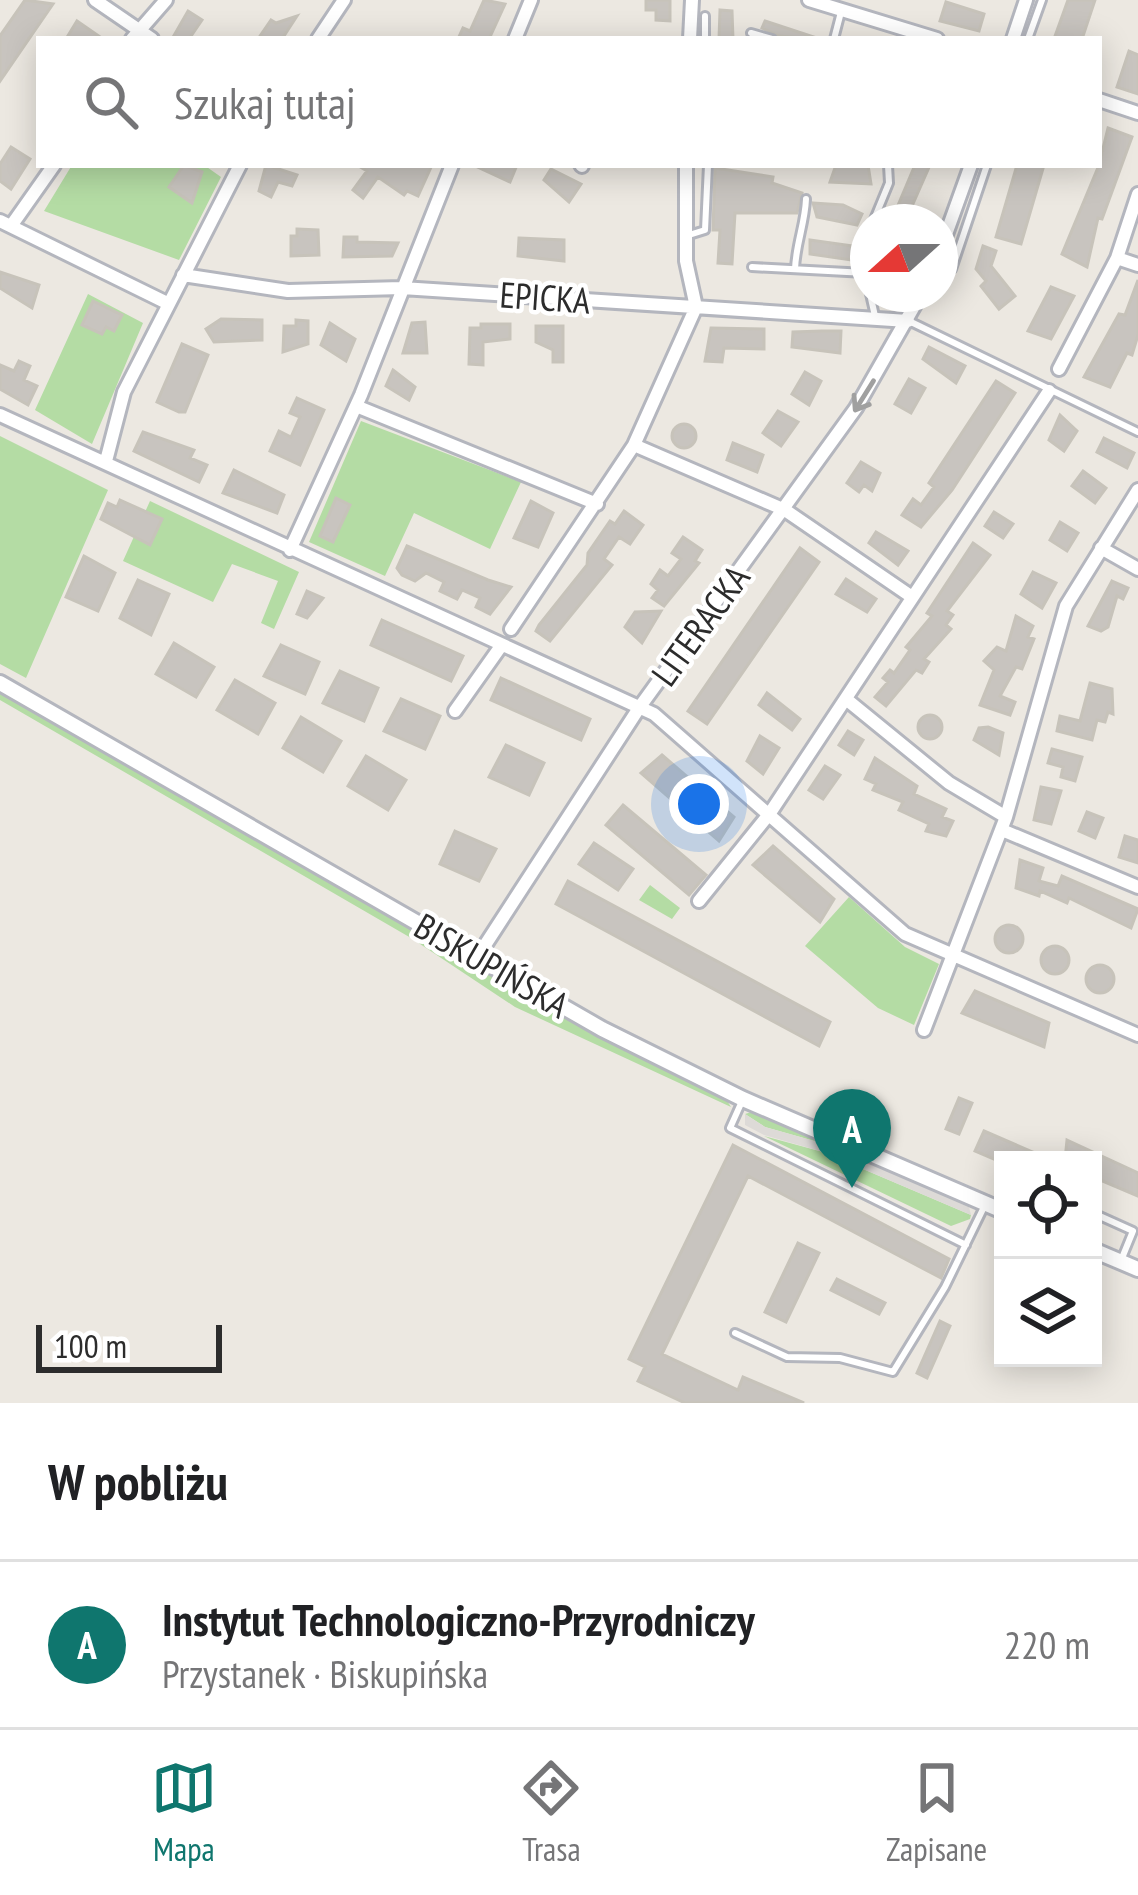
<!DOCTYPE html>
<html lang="pl">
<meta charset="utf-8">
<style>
body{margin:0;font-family:"PT Sans Narrow",sans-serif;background:#f6f6f6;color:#202124}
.controls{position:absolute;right:36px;bottom:36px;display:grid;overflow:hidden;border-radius:0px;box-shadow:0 6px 30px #0003}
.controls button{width:108px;height:108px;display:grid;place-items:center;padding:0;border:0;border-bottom:3px solid #e0e0e0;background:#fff;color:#202124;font:60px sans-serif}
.compass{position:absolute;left:850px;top:204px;width:108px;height:108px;border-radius:50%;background:#fff;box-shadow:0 6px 30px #0003;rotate:249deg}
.scale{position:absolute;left:36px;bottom:30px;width:186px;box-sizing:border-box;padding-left:12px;border:6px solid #2c2c2c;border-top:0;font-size:33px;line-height:42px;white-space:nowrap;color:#2c2c2c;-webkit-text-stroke:9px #fff;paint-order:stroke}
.you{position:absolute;left:699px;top:804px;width:42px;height:42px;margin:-30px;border:9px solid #fff;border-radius:50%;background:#1a73e8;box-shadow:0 0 0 18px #1a73e833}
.badge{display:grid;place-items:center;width:78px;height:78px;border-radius:50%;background:#0f766e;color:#fff;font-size:39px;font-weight:700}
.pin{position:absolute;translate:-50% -99px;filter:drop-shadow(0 3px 6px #0008)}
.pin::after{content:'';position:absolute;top:63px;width:42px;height:36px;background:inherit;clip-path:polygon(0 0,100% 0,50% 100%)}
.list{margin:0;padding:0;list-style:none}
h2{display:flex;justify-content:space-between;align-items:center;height:156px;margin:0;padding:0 48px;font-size:51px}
h2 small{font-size:39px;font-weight:400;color:#757577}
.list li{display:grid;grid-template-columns:78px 1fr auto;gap:36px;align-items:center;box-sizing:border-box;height:168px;padding:0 48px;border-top:3px solid #e0e0e0}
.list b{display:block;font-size:45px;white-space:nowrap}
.list p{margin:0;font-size:39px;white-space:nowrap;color:#757577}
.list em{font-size:39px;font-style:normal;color:#757577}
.icon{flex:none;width:66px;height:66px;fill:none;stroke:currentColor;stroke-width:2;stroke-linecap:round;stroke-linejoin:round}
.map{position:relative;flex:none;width:1138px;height:1403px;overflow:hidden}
.search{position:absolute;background:#fff;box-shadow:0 6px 30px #0003;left:36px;right:36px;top:36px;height:132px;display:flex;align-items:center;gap:30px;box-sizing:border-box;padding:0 42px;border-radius:0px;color:#757577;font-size:45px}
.sheet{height:324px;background:#fff}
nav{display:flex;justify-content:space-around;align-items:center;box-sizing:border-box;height:168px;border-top:3px solid #e0e0e0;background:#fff;font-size:33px;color:#757577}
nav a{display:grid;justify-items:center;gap:6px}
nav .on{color:#0f766e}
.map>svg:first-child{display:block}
.green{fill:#b4dca4}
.plaza{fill:#dddad7}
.building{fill:#c8c4bf;stroke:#c7c3ba;stroke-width:3}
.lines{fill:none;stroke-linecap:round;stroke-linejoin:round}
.service-casing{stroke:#b4b6be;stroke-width:12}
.minor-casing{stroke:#b4b6be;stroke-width:18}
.tertiary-casing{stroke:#b4b6be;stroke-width:20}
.service{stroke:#fff;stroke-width:6}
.minor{stroke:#fff;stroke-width:12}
.tertiary{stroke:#fff;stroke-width:14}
.oneway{stroke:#a0a0a0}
.labels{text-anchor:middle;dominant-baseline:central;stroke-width:9;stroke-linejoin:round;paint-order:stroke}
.street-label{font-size:36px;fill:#2c2c2c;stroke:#fff}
</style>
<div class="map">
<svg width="1138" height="1403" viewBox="0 0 1138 1403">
<rect width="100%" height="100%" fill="#ece8e1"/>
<!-- green -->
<path class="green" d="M72,165H204L221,177L179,260L44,211Z
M88,294L143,323L92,444L35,410Z
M361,421L521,482L490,549L414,513L385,576L309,542Z
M0,436L108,490L26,678L0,664Z
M150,501L299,572L274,629L261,623L278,581L232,564L213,602L123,561Z
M0,688L573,1019L724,1096L731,1107L515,1007L411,938L0,700Z
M650,885L680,908L672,919L639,900Z
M849,897L905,947L939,964L914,1025L878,1008L805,946Z
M755,1111L965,1201L969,1207L825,1144L765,1127L745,1114Z
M764,1136L823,1152L971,1215L970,1219L951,1226Z"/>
<!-- plaza -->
<path class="plaza" d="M745,1114L765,1127L825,1144L969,1207L971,1215L823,1152L764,1135L745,1125Z"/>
<!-- building -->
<path class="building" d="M25,0L53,4L0,81V36Z
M484,0L505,4L489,39H458L463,28L470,31Z
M646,0H670V21L656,20V10H646Z
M1068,0H1095L1082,39H1054Z
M946,2L984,14L979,31L940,21Z
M720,10L732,11L733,39H719Z
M188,11L202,20L189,39H172Z
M297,16L282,39H258L271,20L276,23Z
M77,21L103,39H66Z
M765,21L814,37V39L779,36L762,28Z
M1129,51L1138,55V94L1117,87Z
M1108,128L1132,137L1102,219L1098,218L1087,267L1062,254L1099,165Z
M11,147L30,159L11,189L0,181V164Z
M184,165L202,172L192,203L169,187Z
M266,165L297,175L292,186L278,182L271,197L259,191Z
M357,165H432L418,196L407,191L404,195L378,177L363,198L353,190L367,171Z
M473,165H517L510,182Z
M836,165H868L871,184L830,182Z
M915,165H930L905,222H891Z
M1017,165H1044L1021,244L996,237Z
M715,168L773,177L772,183L802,193L797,213H735L732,264L718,263L720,230H713Z
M551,169L581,184L569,202L544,180Z
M813,203L843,205L862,214L857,225L817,217Z
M297,229L318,230L319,255L291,256V236H297Z
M344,237H357V242L398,243L392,256L343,257Z
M519,238L564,240V261L518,256Z
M810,240L853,246L852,260L810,254Z
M983,246L996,251L991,266L1015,296L999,309L981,286L986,281L976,269Z
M0,272L39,285L32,308L0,288Z
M1138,280V335L1132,355L1127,353L1110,387L1084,377L1119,314L1125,315Z
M1051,287L1074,296L1051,339L1028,331Z
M93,301L122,315L114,331L106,327L102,334L82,325Z
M221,319L262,320V340L214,342L206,329Z
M296,320L308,321V344L283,352L284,326H296Z
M425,322L427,353H403L412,323Z
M330,323L355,339L346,361L321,345Z
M481,324H510V339L483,342V365L469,364L470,328H481Z
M536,326H563V362H553V350L536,342Z
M711,328L764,329V349L724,348L722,362L705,361Z
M822,331H841L840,353L792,347L793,332Z
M182,344L208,355L185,412H179L157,402Z
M929,347L965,366L956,383L923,359Z
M19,361L30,366L24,380L37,386L28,405L0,389V365L14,371Z
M393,370L415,387L409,400L386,386Z
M805,372L821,381L809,405L792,394Z
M909,379L925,388L911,413L895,404Z
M996,381L1015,393L952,490L921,527L902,515L913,499L921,505L934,487L929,483Z
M297,398L324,410L300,465L270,451L279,431L291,437L300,417L290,413Z
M778,411L798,422L781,446L763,433Z
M1060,415L1077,431L1064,451L1049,440Z
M672 436a12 12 0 1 1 24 0a12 12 0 1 1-24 0Z
M143,432L194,450L190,458L207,465L199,482L134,451Z
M1104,438L1134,453L1127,468L1097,452Z
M733,443L763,455L757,472L727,460Z
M861,462L880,473L872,491L864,485L859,492L847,483Z
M234,470L284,495L277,513L223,493Z
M1083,471L1106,488L1095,503L1072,486Z
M336,498L350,505L333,542L320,536Z
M120,500L162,519L150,545L101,519L108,503L117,507Z
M531,501L553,513L538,547L514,538Z
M624,511L643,525L630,544L619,537L604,559L612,565L550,641L536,631L539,625L587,565L588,553L610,521L615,524Z
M994,512L1013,524L1003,538L985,526Z
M1060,522L1078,533L1067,551L1050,540Z
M876,532L908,551L898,565L869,543Z
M683,537L702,550L695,561L699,563L664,606L652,598L658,590L651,584L660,570L668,576L681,559L672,553Z
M973,543L990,555L947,611L953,615L946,625L951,629L924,659L929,662L922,673L916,670L886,706L875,697L888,682L883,678L890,670L894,673L910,650L906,647L932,616L927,613Z
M407,546L488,580L511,587L490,614L476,607L480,598L462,590L457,599L440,591L444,582L426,573L415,581L402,575L397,568Z
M800,548L819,562L707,724L688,711Z
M84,556L115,573L98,611L66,597Z
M1033,572L1056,583L1042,608L1021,594Z
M846,579L876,599L867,612L836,594Z
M138,580L169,594L151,635L120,618Z
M1112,581L1128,588L1123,599L1117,596L1108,627L1101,631L1088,626Z
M307,591L323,598L307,618L297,614Z
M661,611L642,643L625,627L635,612Z
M1016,616L1033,626L1028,637L1034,639L1022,669L1016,667L1000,696L1015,702L1010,715L980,705L994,670L984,661L997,647L1006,651Z
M382,620L463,656L451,681L371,645Z
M174,643L214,667L196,697L156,674Z
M281,645L319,662L305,694L264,676Z
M340,671L378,688L364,721L323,703Z
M501,678L590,719L581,740L491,700Z
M235,680L275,703L258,734L217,710Z
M1090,683L1112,689L1113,714L1108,712L1105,722L1097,720L1092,740L1057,731L1060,716L1080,721Z
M767,693L800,719L792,730L759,705Z
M401,699L440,716L425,749L384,731Z
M918 727a12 12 0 1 1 24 0a12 12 0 1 1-24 0Z
M301,717L341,741L323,772L283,748Z
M988,727L1003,733L999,755L974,740L979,728Z
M848,731L863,740L854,755L839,745Z
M760,736L779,748L763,774L747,761Z
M506,745L544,763L529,795L489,777Z
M1052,749L1082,757L1075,781L1061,777L1063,767L1048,763Z
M662,755L734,817L719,841L641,773Z
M366,756L406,780L388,810L348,786Z
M875,758L917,786L914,794L946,809L942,817L953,821L946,836L926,831L929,824L899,810L903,802L873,790L876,784L865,779Z
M825,766L840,775L823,799L809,790Z
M1041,787L1061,791L1051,824L1034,820Z
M623,805L706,875L689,895L606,825Z
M1087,812L1103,818L1095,838L1079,831Z
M455,831L496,849L479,881L440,864Z
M1125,836L1138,840V863L1119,857Z
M594,843L633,869L618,890L579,864Z
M773,846L834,899L820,922L753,865Z
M1020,860L1043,868L1039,881L1058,886L1062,876L1138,909L1131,928L1069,898L1067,903L1040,891L1039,896L1016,888Z
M568,881L830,1022L819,1046L556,904Z
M995 939a14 14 0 1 1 28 0a14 14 0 1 1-28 0Z
M1041 960a14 14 0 1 1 28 0a14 14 0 1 1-28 0Z
M1086 979a14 14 0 1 1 28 0a14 14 0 1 1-28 0Z
M975,991L1049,1023L1044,1047L962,1013Z
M959,1098L972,1103L959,1134L946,1129Z
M984,1131L1035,1153L1032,1160L1003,1163L975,1151Z
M1067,1140L1138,1173V1196L1093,1177V1160H1065Z
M733,1145L949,1259L941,1278L748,1176L662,1354L738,1390L743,1377L804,1403H685L638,1381L645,1367L629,1359Z
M798,1243L819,1253L786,1322L765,1312Z
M837,1279L885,1303L879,1314L831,1290Z
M940,1321L950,1326L927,1378L917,1373Z"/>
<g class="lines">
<!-- service casing -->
<g class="service-casing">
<path id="service" d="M751,33L772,39
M705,39V16
M834,39L841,12
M1028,39L1042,0
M873,222L889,183L888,165
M689,235L705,230L708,165
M868,254V283
M752,267L866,273
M795,269C796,243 805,224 806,199
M952,269L987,165
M870,294L875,316
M911,322L1138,432
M743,1099L730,1128L966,1245
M1093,1213L1133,1231L1122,1258
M735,1333L787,1357L840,1358L893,1372L945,1287L984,1207"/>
</g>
<!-- minor casing -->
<g class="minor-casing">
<path id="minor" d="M95,0L152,39
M809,0L937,39
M132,39L166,0
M318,39L344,0
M515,39L531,0
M690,39L692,0
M1013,39L1026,0
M1099,100L1138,113
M581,165L582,166
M0,221L165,302
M11,226L54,165
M940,251L971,165
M1117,258L1138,265
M183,275L288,291L402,288L908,321
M1059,369L1117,258L1138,194
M356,406L597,504
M0,415L654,714L905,934L1138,1035
M634,445L785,510L912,597
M106,461L124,392L240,165
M1101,548L1138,569
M290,550L361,395L452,165
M511,629L634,445L696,307L686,261V165
M846,699L949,783L1006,817
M455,711L501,646
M1002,830L1138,887
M699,901L770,813L1049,391
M478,956L639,708L856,408L921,294
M924,1030L1006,817L1066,606L1138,490"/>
</g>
<!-- tertiary casing -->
<g class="tertiary-casing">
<path id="tertiary" d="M0,683L602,1029L743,1099L1003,1211
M1093,1250L1138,1269"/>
</g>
<!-- service -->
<use href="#service" class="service"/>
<!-- minor -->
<use href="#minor" class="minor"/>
<!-- tertiary -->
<use href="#tertiary" class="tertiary"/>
</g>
<!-- one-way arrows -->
<defs><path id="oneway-shaft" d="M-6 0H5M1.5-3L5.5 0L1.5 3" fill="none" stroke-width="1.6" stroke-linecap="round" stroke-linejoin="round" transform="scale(3)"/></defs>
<use class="oneway" href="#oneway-shaft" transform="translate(864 396) rotate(122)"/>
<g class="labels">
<!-- street labels -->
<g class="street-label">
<text transform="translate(545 297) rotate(4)">EPICKA</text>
<text transform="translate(700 625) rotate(-54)">LITERACKA</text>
<text transform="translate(492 965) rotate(30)">BISKUPIŃSKA</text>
</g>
</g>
</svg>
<div class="controls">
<button><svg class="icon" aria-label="locate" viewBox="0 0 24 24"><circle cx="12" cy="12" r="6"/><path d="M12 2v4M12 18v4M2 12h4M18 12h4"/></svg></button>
<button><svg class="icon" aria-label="layers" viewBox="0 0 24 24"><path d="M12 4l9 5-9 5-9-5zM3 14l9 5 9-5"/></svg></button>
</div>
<svg class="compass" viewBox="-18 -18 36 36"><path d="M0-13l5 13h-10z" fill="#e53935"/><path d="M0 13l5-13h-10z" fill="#757577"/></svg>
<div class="scale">100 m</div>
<div class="you"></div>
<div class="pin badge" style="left:852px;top:1188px">A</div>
<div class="search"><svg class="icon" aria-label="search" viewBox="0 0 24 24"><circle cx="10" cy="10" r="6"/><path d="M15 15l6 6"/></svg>Szukaj tutaj</div>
</div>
<section class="sheet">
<h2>W pobliżu<small></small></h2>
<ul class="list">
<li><span class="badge">A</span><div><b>Instytut Technologiczno-Przyrodniczy</b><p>Przystanek · Biskupińska</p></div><em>220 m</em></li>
</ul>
</section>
<nav>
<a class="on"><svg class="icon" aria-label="map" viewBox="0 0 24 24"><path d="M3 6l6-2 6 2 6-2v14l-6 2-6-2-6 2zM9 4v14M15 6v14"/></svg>Mapa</a>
<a><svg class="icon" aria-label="directions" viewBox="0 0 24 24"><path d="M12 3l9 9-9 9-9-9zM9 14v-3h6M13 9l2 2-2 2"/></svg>Trasa</a>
<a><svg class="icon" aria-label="saved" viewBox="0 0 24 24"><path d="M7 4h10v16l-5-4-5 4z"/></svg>Zapisane</a>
</nav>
